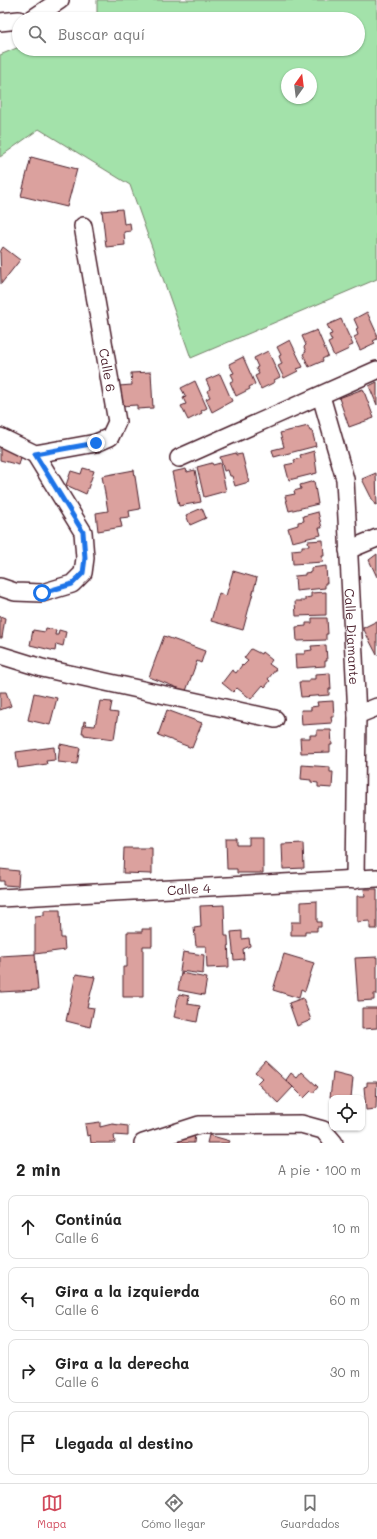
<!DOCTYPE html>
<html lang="es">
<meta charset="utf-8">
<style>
body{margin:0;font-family:Mali,sans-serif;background:#f2f2f2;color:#222}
.controls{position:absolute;right:12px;bottom:12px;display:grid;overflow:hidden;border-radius:8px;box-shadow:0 1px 3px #0004}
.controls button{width:36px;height:36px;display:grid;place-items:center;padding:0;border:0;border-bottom:1px solid #e0e0e0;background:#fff;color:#222;font:20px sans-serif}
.compass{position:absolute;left:281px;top:68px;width:36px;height:36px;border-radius:50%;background:#fff;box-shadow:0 1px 3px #0004;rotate:14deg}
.stop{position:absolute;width:12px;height:12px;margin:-9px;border:3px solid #1a73e8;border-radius:50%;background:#fff}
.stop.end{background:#1a73e8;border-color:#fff;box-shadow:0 1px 4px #0008}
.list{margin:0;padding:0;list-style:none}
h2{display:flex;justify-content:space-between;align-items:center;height:52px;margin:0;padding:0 16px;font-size:17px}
h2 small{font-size:13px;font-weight:400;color:#767676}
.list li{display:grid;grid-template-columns:26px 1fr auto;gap:12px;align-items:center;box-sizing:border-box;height:64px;margin:0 8px 8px;padding:0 8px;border:1px solid #e0e0e0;border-radius:8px}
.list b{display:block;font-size:15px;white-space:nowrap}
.list p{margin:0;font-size:13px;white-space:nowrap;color:#767676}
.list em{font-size:13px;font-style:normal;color:#767676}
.icon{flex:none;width:22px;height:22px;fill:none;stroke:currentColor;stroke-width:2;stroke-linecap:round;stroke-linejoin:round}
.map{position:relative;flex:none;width:377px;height:1143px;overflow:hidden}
.search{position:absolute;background:#fff;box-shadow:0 1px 3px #0004;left:12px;right:12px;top:12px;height:44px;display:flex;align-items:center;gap:10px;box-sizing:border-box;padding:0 14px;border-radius:22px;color:#767676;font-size:15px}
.sheet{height:340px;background:#fff}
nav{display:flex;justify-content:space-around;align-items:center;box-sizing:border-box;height:56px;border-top:1px solid #e0e0e0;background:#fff;font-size:11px;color:#767676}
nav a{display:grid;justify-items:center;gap:2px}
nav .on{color:#d1495b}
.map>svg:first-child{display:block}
.green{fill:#a3e2aa;stroke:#76806a;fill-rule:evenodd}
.building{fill:#dba19e;stroke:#4a1f2b}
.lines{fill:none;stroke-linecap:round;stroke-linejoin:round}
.minor-casing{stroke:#4a1f2b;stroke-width:20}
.minor{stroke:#fff;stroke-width:17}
.route{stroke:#1a73e8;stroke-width:5}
.labels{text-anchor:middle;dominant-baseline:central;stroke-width:3;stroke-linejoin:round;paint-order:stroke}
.street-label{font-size:13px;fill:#4a1f2b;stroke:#fff}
</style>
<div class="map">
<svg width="377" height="1143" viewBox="0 0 377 1143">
<rect width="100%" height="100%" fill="#fff"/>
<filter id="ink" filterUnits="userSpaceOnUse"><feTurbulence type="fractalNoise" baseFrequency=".025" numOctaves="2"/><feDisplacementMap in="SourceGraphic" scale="8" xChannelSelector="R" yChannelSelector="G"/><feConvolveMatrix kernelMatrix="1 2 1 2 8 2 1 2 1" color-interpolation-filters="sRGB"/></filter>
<g filter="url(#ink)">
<!-- green -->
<path class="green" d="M97,0H377V279L191,358L130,185L39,129L0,157V55L19,47V49H358V19H84L97,14ZM287,74H311V98H287Z"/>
<!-- building -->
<path class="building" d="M31,157L77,169L67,207L21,196Z
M122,209L124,224L130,223L131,231L124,232L125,245L106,247L102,211Z
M3,247L20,260L1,284L0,252Z
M367,312L377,334V339L373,341L375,343L360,350L354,337L358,335L356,329L358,328L354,319Z
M341,319L353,345L348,347L349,349L334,356L328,343L332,341L329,335L332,334L327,325Z
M317,330L328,356L322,359L323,361L309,367L303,354L306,352L304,347L306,345L302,336Z
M290,340L303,367L297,369L298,371L284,378L278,366L282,364L279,356L281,355L277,347Z
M268,351L280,377L274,380L275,382L261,389L255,376L259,374L256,368L258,367L254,358Z
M243,357L255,384L249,387L250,389L236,396L230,382L234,380L231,374L234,373L229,364Z
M151,372L153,408L137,409V405L120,406L119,386L132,385L131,373Z
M220,374L232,401L212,412L206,399L210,397L207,391L210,389L206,380Z
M195,381L207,408L201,411L202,413L188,420L181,406L186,404L183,398L186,397L181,388Z
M377,382V405L369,386Z
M363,389L374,418L349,427L339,398Z
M308,426L310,431H312L316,446L274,457L272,450L284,447L280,433Z
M0,443L23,449L19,465L0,460Z
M314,451L317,473L289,480L285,465L295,463L294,460L301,458L300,455Z
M236,453V455L242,454L249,482L235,486L232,476H230L228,470L224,471L220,457Z
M212,463L213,465L220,463L226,491L204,497L197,467Z
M83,468L94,471L86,494L66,485L71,471L81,474Z
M186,469L187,472L195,470L201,502L179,506L172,472Z
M134,470L140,509L129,511L130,517L120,518L122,527L98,531L96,513L108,511L102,476Z
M376,473L377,504L375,505L362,479Z
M314,481L318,504L289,511L285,496L295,494L294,491L301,489L300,485Z
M202,508L206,518L190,525L186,515Z
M318,512L322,528H319L321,535L292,542L288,528L298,525V522L304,521L303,516Z
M323,540L324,556H322L323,562L293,564L292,550L302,549V546H309L308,541Z
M377,554V577L369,560Z
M326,566L327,583H325V588L296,591L295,576L305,575V573L311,572V568Z
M233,571L257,578L243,630L211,621L219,593L226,596Z
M326,592V615L296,616L295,601H305V598L311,597V593Z
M0,616L5,618L2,638H0Z
M312,618H327L328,634H326V640L297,641L296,627L306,626V623H312Z
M377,621V655L363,628Z
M46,628L56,630L55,635H58L59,630L66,632L63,646L56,644L55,651L30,645L33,630L45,632Z
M164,636L205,651L201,663L197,661L186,691L149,677Z
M326,645L327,661H325V666L296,668L295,654H305V651L312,650L311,646Z
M251,649L261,654L262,652L272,660L269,664L276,669L268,679L270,681L265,687L263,685L251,699L237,688L233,692L222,683L232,670L236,673L242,665L243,666L248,661L244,658Z
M330,673L331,689H329V695L301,697L299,682H309V679H315V674Z
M0,692H6L11,706L0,710Z
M34,693L57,698L50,725L28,720Z
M100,701L112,702L110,712L118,713L114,739L84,735V733H82L84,721L86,722L85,725L95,726Z
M333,701L334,717H331L332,723L302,725L301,710H311V707L318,706L317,702Z
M167,710L202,723L192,748L158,735Z
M317,730H331L332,745H330V752L301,753L300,738H310V735H317Z
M60,744L80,748L77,764L58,762Z
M54,747L55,760L46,761L47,764L18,768L16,752Z
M302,765L330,767V772H333L332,788L318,787V783L311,782V780L301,779Z
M249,838H263V873H237V869H227L226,839H237V845H249Z
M303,843L304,868L283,869L282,844Z
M124,848H152V874L123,873Z
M0,869L19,871L18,886L4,885V881H0Z
M364,889H377V929H370V921L357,922V896H365Z
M317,901V922H321V927H317V931H305V935H291V922H301V902Z
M224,905L225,936H228L229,967L207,968L206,946H196L194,928L201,927L200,906Z
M44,910H60L61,938H64L65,950L35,954V916L44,915Z
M142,929H152V946H143V997H123V967H127V932H142Z
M242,931V939L249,938L250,946L243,949L244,959L234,960L231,932Z
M183,952L204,955L203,974L180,971Z
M35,954L38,990L0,992V956Z
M284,954L314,963L305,991L301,989L299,998L273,990Z
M377,957V994H374V1000L358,1001L355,958Z
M181,973L207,978L204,995L178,990Z
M76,974L95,977L87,1007L94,1008L90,1027L66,1021Z
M179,994L189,996L188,1004L200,1006L197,1022L174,1017Z
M303,998L311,1020L297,1026L289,1003Z
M362,1008H377V1028L362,1029Z
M265,1061L293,1087L278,1103L257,1083L262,1078L255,1072Z
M302,1072L318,1087L313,1093L311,1091L304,1098L286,1080L291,1073L297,1078Z
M333,1073L353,1078L351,1098L330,1097Z
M367,1082H377L376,1109L366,1110L364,1087L367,1086Z
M100,1122V1127L112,1124L128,1126V1136L114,1135L115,1143H91L90,1135L87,1136L85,1124Z
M195,1133L194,1143H175V1136Z
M209,1135L230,1141L229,1143H207Z"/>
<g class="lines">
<!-- minor casing -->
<g class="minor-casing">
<g id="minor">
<path d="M32,19L60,0"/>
<path d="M0,22L19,20"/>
<path id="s1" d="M321,396L345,479L357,715L355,880"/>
<path d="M0,437L35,454L96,443L110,437L117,422L83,226"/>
<path d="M179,458L377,370"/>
<path d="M348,550L377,538"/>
<path d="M0,587L15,592L42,593L72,584L83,573L85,558L83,532L35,454"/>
<path d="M0,655L42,668L275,719"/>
<path d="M357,715L377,707"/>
<path id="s2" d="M0,898L377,878"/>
<path d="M143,1143L199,1125L301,1124L323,1130L334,1143"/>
</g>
</g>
<!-- minor -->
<use href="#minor" class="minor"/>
</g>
</g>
<g class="lines" filter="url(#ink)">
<!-- route -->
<path class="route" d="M42,593L72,584L83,573L85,558L83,532L35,454L96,443"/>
</g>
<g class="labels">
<!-- street labels -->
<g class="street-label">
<text transform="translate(108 370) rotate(80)">Calle 6</text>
<text stroke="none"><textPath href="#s1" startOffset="244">Calle Diamante</textPath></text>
<text stroke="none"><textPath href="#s2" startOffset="189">Calle 4</textPath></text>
</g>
</g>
</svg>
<div class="controls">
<button><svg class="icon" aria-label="locate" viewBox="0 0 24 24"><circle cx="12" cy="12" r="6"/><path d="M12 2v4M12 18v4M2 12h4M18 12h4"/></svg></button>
</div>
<svg class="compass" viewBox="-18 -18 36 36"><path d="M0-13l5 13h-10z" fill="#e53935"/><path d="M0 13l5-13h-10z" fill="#767676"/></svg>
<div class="stop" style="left:42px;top:593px"></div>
<div class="stop end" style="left:96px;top:443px"></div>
<div class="search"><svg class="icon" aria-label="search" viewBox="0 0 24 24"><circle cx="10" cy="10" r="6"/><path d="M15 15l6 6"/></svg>Buscar aquí</div>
</div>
<section class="sheet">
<h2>2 min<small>A pie · 100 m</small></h2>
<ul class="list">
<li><svg class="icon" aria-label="ahead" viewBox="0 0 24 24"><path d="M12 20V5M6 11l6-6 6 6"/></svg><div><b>Continúa</b><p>Calle 6</p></div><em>10 m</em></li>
<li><svg class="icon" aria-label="left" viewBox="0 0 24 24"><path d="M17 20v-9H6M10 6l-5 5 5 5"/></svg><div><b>Gira a la izquierda</b><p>Calle 6</p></div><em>60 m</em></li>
<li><svg class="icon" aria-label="right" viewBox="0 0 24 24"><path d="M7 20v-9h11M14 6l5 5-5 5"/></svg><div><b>Gira a la derecha</b><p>Calle 6</p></div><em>30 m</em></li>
<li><svg class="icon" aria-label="arrive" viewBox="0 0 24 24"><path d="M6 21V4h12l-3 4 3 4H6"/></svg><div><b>Llegada al destino</b></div></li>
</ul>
</section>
<nav>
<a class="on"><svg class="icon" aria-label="map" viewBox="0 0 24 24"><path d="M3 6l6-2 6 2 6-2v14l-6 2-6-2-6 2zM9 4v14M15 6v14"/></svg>Mapa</a>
<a><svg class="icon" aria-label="directions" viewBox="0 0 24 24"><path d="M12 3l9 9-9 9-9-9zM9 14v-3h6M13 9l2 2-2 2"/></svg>Cómo llegar</a>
<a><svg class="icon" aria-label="saved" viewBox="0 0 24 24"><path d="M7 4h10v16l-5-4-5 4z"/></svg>Guardados</a>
</nav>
